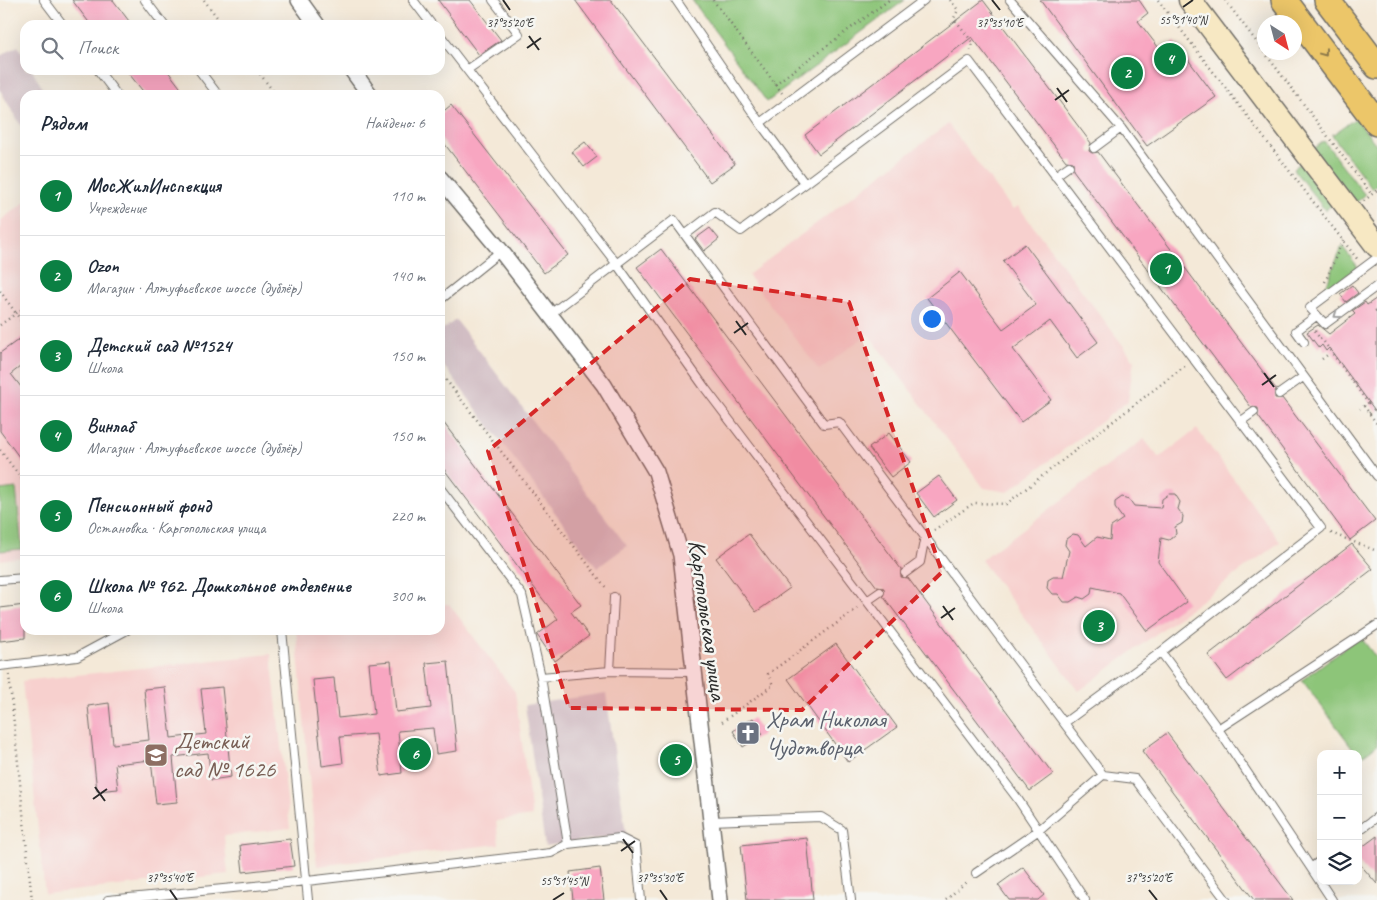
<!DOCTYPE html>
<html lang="ru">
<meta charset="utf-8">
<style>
body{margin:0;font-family:Caveat,sans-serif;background:#f6f6f7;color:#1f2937}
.controls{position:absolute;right:15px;bottom:15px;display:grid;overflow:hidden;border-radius:10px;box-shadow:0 5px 20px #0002}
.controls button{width:45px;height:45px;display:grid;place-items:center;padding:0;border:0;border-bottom:1px solid #e0e1e3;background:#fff;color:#1f2937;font:25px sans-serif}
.compass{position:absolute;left:1257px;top:15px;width:45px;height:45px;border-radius:50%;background:#fff;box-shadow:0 5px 20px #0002;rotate:144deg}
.you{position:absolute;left:931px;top:318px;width:18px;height:18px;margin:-12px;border:4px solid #fff;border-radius:50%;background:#1a73e8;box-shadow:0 0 0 8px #1a73e833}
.badge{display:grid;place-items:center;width:32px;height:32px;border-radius:50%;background:#0b8043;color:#fff;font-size:16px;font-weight:700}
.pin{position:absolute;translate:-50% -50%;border:2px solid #fff;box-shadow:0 1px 5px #0006}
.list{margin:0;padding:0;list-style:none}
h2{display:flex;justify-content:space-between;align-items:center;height:65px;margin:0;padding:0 20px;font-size:21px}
h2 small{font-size:16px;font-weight:400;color:#747a83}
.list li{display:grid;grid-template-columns:32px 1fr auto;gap:15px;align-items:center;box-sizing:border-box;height:80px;padding:0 20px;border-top:1px solid #e0e1e3}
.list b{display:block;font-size:19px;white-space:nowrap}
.list p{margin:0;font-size:16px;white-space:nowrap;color:#747a83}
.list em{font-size:16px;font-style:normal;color:#747a83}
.icon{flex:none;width:28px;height:28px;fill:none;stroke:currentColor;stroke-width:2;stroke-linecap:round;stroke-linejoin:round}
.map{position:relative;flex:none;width:1377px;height:900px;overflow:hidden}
.search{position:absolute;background:#fff;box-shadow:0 5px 20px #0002;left:20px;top:20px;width:425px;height:55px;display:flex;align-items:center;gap:12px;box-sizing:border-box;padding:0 18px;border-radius:15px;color:#747a83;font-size:19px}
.panel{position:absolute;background:#fff;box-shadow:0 5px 20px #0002;left:20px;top:90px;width:425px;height:545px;border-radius:15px}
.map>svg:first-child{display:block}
.built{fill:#f7d0ce}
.industrial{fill:#d2bec4}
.green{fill:#8dc579;stroke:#5c7852}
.building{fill:#f8a6c1}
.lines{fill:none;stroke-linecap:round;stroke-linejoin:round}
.service-casing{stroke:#716e68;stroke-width:10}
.minor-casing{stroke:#716e68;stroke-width:18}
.secondary-casing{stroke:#716e68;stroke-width:25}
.primary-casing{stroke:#716e68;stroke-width:28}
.path{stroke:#716e68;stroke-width:2.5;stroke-dasharray:1 4;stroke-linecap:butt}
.service{stroke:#fff;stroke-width:8}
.minor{stroke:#fff;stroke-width:15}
.secondary{stroke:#f7e8c3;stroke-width:22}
.primary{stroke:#ecc669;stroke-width:25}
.oneway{stroke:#8c784a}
.oneway2{stroke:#a0a0a0}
.marked{fill:#d62828;fill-opacity:0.2;stroke:#d62828;stroke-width:4;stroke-dasharray:10 6;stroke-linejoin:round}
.ticks{fill:none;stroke:#2b2b2b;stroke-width:2}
.labels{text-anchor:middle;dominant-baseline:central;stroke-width:5;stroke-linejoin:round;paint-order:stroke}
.street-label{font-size:24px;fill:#2b2b2b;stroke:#f6f6f2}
.worship-label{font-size:24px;fill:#5b616d;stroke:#f6f6f2;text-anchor:start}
.education-label{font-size:24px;fill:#785e54;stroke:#f6f6f2;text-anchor:start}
.ticks-label{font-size:12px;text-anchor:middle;fill:#2b2b2b;stroke:#f6f6f2;stroke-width:5;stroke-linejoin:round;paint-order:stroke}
</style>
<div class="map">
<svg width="1377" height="900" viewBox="0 0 1377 900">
<rect width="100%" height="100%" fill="#f6f6f2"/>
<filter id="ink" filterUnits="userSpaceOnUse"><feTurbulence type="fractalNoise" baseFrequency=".02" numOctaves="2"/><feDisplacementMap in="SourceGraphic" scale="10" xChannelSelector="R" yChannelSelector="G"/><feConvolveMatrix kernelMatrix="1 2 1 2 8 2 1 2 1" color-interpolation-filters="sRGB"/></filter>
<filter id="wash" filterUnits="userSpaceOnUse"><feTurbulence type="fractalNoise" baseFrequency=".0096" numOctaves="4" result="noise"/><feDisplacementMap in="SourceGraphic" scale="20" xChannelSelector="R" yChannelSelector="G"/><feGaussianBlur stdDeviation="1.12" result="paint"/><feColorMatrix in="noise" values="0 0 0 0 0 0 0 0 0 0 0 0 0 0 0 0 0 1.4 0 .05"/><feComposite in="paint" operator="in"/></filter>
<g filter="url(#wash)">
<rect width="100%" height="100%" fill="#f4e9d8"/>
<!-- built -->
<path class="built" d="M948,124L1013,210L1018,206L1134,360L1128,401L1008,492L984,488L868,334L819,370L748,275Z
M25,202V557L0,560V221Z
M1197,429L1280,542L1079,691L981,560L1144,439L1159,458Z
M449,604L515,692L532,816L496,821L499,844L317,866L296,630H440V605Z
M271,654L290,828L224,836L228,874L45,894L22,681Z"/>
<!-- industrial -->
<path class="industrial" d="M18,46L25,59V70H32L46,95H25V133L0,90V56Z
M456,320L627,546L597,568L440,361V331Z
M606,693L626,834L545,846L525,705Z"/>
<!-- green -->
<path class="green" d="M692,0H905L767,102Z
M1356,118L1377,146V185L1372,189L1332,135Z
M1324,141L1365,195L1353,205L1311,151Z
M1300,163L1332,205L1325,210L1293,169Z
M1342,246L1358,267L1323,294Z
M16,488L22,549L0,551V490Z
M1360,636L1377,659V745L1360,758L1302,680Z"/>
<g id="blocks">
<!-- building -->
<path class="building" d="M72,0H113L132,25H91Z
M438,0H470L501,40L479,55Z
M575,0H611L735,164L710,182Z
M983,0L1091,143L1089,151L1092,153L1098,152L1276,389L1275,398H1282L1375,521L1350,540L1258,416V408L1251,407L1073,170V162L1066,161L972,37L819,154L805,135Z
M1040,0H1139L1148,13L1138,21L1162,52L1175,42L1216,97L1147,146Z
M126,70H167L186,95H146Z
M451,105L568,255L544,273L440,138V114Z
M585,142L597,157L584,167L572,152Z
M710,228L719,239L704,251L695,239Z
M1025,244L1098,342L1077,358L1050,321L1013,349L1051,400L1021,422L927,298L960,272L1003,329L1036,305L1003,261Z
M661,249L901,569V577L908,578L1053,774L1030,791L883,596L884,588L877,587L637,267Z
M1352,285L1358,293L1346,302L1340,294Z
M1377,298V413L1329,348L1326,351L1322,345L1319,348L1307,332L1318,325L1329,334L1355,314L1352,311L1365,302L1367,305Z
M25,335V363L11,374L25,392V465L0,431V353Z
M440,418L581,605L571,612L589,636L555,661L537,635L558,619L440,464Z
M889,433L911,462L891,477L869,448Z
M939,476L957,500L934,517L916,493Z
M1169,494H1175L1180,502L1178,509L1183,516L1182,523L1175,527L1176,534L1169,540L1161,538L1158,562L1187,602L1147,631L1119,593L1092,587L1091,594L1084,599L1078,597L1070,602H1064L1058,594H1052L1047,588L1048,580L1053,577H1063L1069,551L1065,545L1066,539L1073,534L1078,535L1086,546L1097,537L1110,540L1111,527L1123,519L1115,508V502L1122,497L1129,499L1134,506L1161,508L1162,499Z
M749,534L790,588L756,612L716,558Z
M1352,544L1373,569L1227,680L1208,655Z
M25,605V638L0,641V608Z
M836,644L897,727L848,762L788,679Z
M391,661L396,712L431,708L426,663L448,661L457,751L436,754L433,728L398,731L402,773L381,776L376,734L340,737L343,763L322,766L313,680L334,678L338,718L374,714L369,663Z
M165,687L171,738L206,734L201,689L222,687L231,777L211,780L208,753L173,757L177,802L156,804L151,760L115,764L118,789L97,791L88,706L109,703L113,744L149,740L144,689Z
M753,718L763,734L743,747L733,731Z
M1167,733L1293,900H1254L1142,751Z
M1377,836V884L1358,862V850Z
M807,838L813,900H747L741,845Z
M290,839L294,866L243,872L240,845Z
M1023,867L1044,895L1038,900H1009L998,885Z
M600,868L604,900H573L570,872Z"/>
</g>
</g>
<g filter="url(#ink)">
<use href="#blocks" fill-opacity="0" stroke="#716e68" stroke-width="1"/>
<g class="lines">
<!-- service casing -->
<g class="service-casing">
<path id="service" d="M44,0L63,25
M145,0L164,25
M413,0L432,25
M493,0L519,34L467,70L616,263L705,388L1017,798L1085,900
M676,0L760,123L924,0
M1010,0L1121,128L1377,476
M440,35L467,70
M98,70L117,95
M199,70L218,95
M1094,148L1121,128
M1055,176L1069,166
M805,184L969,61L1321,528L1161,652L1218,729
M685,235L824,424L839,422L1064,723
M1377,258L1310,308L1325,324L1377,286
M440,300L501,251
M549,315L674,220L685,235L715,212L741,231L805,184L760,123
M1304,342L1296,331L1316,316
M1279,394L1303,377
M1240,422L1254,412
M440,488L522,595L541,677L610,671
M905,573L920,562L925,536
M0,580L25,578
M614,597L610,671L693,672
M867,601L880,592
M282,630L308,900
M1161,652L1064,723L1103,775L1135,779L1226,900
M0,666L77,657L127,630
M541,677L568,844
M711,821L821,817L842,830L851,900
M1358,831L1377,817
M1321,860L1311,868L1332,900
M1311,868L1218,729L1377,625
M976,873L1039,830L1103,775
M108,900L307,881L551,853L568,844L620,838L636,846L641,900"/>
</g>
<!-- minor casing -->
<g class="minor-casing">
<path id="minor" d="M299,0L317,25
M352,70L370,95
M440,178L501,251L604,385L656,472L681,555L720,900"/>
</g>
<!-- secondary casing -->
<g class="secondary-casing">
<path id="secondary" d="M1190,0L1377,246"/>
</g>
<!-- primary casing -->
<g class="primary-casing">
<path id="primary" d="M1284,0L1377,123
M1327,0L1377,66"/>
</g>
<!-- path -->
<path class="path" d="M204,0L223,25
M713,0L782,93
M950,0L958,10L954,18L973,43L971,50
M1158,0L1358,260
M1225,0L1372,195
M257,70L276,95
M775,84L889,0
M1364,201L1377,190
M1325,282L1343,240
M0,291L25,326
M1375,311L1377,310
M0,325L25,307
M1315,331L1320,339L1324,336
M1324,342L1368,403L1360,409
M1322,359L1330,353
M440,372L607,589
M1364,406L1377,424
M1369,413L1377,407
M0,450L25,483
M934,530L974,503L1006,504L1186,365
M1331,533L1377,551
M9,675L32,900
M722,722L773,685L768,674L859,607
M946,900L967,881"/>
<!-- service -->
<use href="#service" class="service"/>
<!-- minor -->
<use href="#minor" class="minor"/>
<!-- secondary -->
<use href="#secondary" class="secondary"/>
<!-- primary -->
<use href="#primary" class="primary"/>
</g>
<!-- one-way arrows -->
<defs><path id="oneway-chevron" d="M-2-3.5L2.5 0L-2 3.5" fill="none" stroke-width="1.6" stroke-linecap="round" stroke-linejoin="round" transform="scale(1.25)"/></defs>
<use class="oneway" href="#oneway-chevron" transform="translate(1324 53) rotate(53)"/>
<use class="oneway2" href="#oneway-chevron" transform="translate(1337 315) rotate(144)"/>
</g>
<!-- marked area -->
<path class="marked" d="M690,279L849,302L942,572L802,710L569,708L488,451Z"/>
<!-- ticks -->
<path class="ticks" d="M503,0L510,10M992,0L1000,10M1183,7L1193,0M529,36L539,50M527,48L541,38M1057,88L1067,102M1055,100L1069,90M736,321L746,335M734,333L748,323M1264,373L1274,387M1262,385L1276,375M943,606L953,620M941,618L955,608M95,787L105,801M93,799L107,789M623,839L633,853M621,851L635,841M170,890L177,900M660,890L667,900M1149,890L1157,900M553,900L564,893"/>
<!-- icons -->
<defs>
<g id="church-square" transform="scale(1.25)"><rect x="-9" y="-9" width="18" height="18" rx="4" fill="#6b7280" stroke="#f6f6f2"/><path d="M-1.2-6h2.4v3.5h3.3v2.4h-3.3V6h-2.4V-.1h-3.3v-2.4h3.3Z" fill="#fff"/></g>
<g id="school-square" transform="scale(1.25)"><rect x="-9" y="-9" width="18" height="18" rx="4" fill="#8d6e63" stroke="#f6f6f2"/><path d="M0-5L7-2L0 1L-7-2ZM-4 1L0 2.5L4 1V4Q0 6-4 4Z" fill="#fff"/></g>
</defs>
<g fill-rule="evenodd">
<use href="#church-square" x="748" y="733"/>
<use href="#school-square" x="156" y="755"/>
</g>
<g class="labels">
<!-- street labels -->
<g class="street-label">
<text transform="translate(708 620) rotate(82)">Каргопольская улица</text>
</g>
<!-- worship labels -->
<g class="worship-label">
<text x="766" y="719">Храм Николая<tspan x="766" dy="28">Чудотворца</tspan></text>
</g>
<!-- education labels -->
<g class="education-label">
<text x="174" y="741">Детский<tspan x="174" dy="28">сад № 1626</tspan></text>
</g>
</g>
<g class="ticks-label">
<text x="1183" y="24">55°51'40"N</text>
<text x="510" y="27">37°35'20"E</text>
<text x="1000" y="27">37°35'10"E</text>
<text x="170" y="882">37°35'40"E</text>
<text x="660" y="882">37°35'30"E</text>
<text x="1149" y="882">37°35'20"E</text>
<text x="564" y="885">55°51'45"N</text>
</g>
</svg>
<div class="controls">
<button>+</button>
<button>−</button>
<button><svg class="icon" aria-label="layers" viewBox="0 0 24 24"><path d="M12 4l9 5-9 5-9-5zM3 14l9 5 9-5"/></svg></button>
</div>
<svg class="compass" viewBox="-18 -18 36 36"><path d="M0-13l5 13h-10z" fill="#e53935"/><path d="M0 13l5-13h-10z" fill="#747a83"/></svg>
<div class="you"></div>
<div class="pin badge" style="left:1166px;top:269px">1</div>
<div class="pin badge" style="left:1127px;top:73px">2</div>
<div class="pin badge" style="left:1099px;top:626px">3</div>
<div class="pin badge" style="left:1170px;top:59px">4</div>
<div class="pin badge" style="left:676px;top:760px">5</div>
<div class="pin badge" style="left:415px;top:754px">6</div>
<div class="search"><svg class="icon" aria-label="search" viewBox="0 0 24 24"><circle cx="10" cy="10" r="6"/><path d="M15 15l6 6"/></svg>Поиск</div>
<section class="panel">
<h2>Рядом<small>Найдено: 6</small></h2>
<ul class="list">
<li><span class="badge">1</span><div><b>МосЖилИнспекция</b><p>Учреждение</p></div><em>110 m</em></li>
<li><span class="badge">2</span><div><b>Ozon</b><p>Магазин · Алтуфьевское шоссе (дублёр)</p></div><em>140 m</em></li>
<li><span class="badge">3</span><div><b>Детский сад №1524</b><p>Школа</p></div><em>150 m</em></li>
<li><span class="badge">4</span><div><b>Винлаб</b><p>Магазин · Алтуфьевское шоссе (дублёр)</p></div><em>150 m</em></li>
<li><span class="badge">5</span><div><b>Пенсионный фонд</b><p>Остановка · Каргопольская улица</p></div><em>220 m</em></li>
<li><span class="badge">6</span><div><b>Школа № 962. Дошкольное отделение</b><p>Школа</p></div><em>300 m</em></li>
</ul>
</section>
</div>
